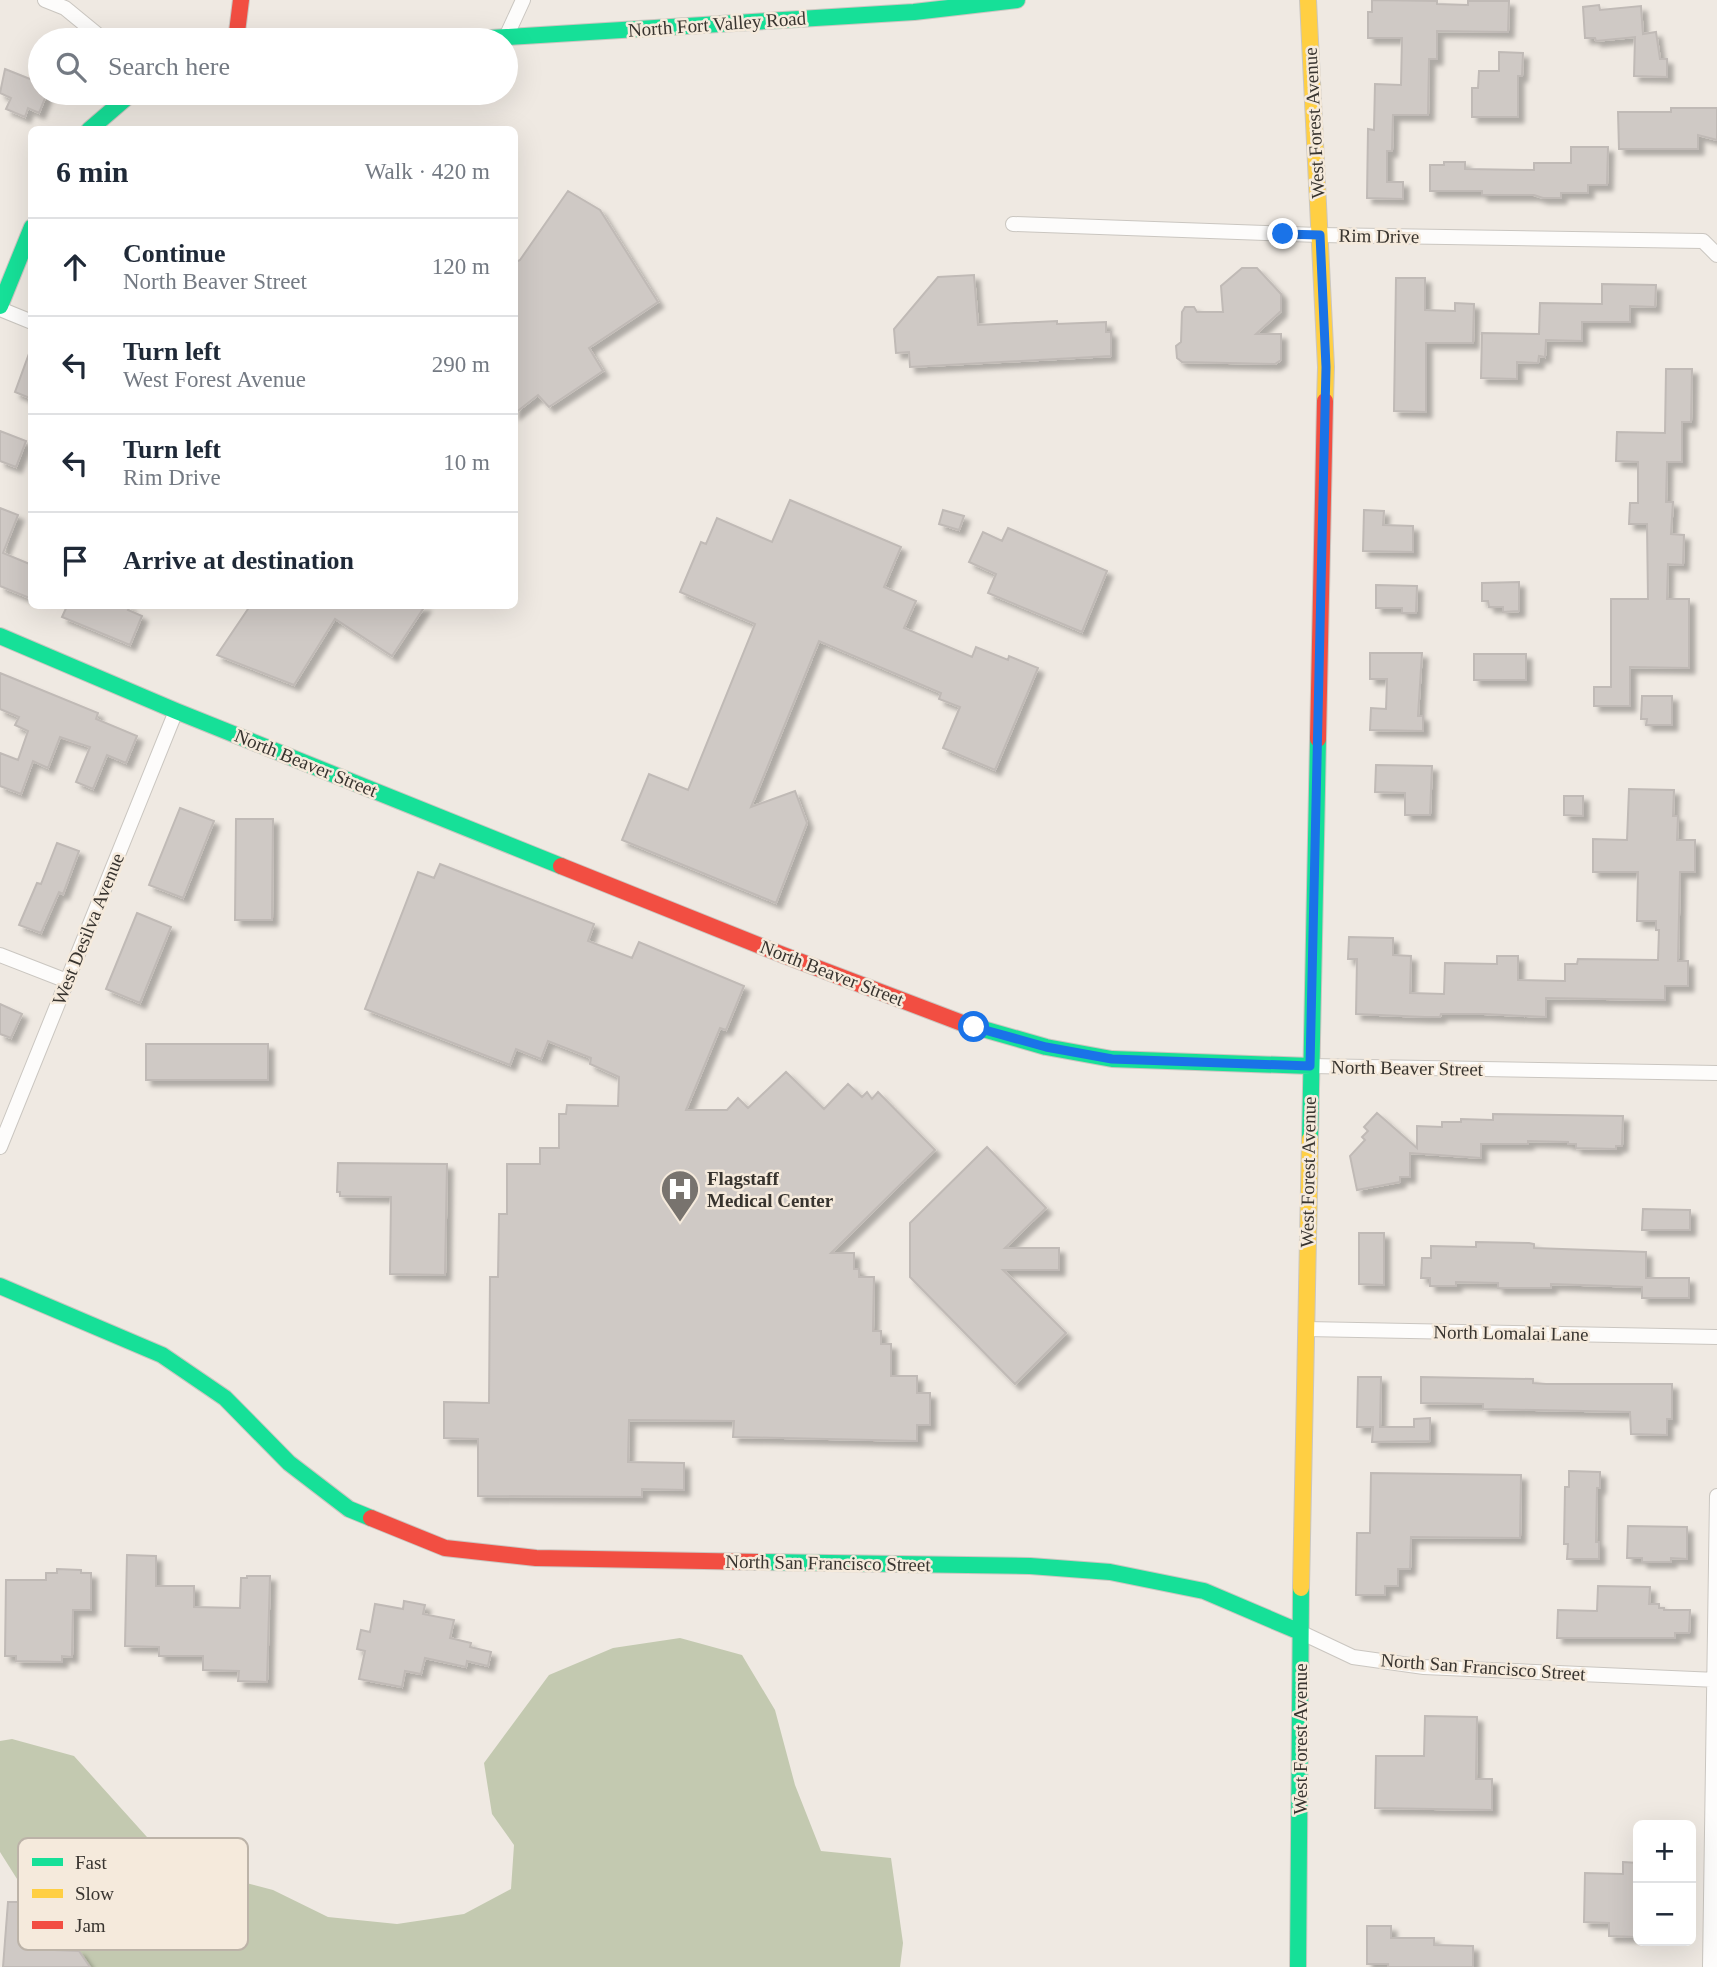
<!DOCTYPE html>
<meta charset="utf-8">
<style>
body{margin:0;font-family:Georgia,serif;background:#f2f2f3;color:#1f2937}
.controls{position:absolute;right:21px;bottom:21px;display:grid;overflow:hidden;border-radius:10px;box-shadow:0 7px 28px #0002}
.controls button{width:63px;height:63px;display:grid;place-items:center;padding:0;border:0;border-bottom:2px solid #e0e1e3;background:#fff;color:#1f2937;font:35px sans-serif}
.stop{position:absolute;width:21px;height:21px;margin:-16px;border:5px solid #1a73e8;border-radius:50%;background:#fff}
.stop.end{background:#1a73e8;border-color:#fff;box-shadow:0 2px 7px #0008}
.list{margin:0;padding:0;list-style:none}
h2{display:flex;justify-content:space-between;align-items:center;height:91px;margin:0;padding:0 28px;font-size:30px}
h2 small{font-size:23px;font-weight:400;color:#747a83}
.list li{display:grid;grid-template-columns:46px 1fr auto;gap:21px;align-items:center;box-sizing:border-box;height:98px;padding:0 28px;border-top:2px solid #e0e1e3}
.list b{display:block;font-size:26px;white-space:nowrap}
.list p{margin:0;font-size:23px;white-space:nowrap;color:#747a83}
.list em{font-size:23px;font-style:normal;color:#747a83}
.icon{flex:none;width:38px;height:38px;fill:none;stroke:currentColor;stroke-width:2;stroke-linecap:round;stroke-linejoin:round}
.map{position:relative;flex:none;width:1717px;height:1967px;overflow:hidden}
.search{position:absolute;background:#fff;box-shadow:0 7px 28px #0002;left:28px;top:28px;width:490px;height:77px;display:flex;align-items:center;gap:18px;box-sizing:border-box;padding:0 24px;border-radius:38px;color:#747a83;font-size:26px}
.panel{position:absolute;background:#fff;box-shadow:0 7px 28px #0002;left:28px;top:126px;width:490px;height:483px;border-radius:10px}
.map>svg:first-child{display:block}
.forest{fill:#c3c9b0}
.building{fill:#cfc9c5;stroke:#c0bab6;stroke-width:2;filter:url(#shadow)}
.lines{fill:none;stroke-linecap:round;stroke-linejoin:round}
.street-casing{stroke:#cac6c0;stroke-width:16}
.fast-casing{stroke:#cac6c0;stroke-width:18}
.slow-casing{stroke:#cac6c0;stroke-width:18}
.jam-casing{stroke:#cac6c0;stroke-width:18}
.street{stroke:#fdfcfb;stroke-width:14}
.fast{stroke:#16e098;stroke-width:16}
.slow{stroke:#ffcf43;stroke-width:16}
.jam{stroke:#f24e42;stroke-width:16}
.route{stroke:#1a73e8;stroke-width:9}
.labels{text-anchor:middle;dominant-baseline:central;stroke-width:5;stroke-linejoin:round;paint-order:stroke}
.street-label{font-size:19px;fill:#38342f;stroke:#f5eadc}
.poi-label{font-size:19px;font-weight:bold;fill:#38342f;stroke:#f5eadc;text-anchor:start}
.key{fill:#f5eadc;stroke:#bcb3a8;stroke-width:2}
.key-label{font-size:19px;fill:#38342f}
</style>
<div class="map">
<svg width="1717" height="1967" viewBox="0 0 1717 1967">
<defs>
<filter id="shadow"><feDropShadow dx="5.5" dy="5.5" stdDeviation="2" flood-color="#0004"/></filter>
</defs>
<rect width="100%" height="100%" fill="#efe9e2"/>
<!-- forest -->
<path class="forest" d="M680,1638L742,1655L775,1710L795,1785L821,1851L891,1858L903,1943L900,1967H52L36,1909L0,1852V1741L12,1739L74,1756L156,1847L211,1874L273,1890L328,1917L397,1924L464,1914L511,1889L514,1845L492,1814L484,1763L549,1675L613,1648Z"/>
<!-- building -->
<path class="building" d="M1372,0L1437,1V4L1468,5V1H1509L1508,32L1437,31V59H1429L1428,115H1393L1392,151H1387V182H1403V199L1367,198L1368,129L1374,130L1375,84L1401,85L1402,38H1368V12H1372Z
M1599,5L1600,10L1641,6L1643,34L1656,32L1660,59H1667V77L1634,76L1635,37L1596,41L1595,38H1585L1583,7Z
M1499,52L1523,53L1522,76H1518V117H1472V88H1478L1479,71H1499Z
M5,69L40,83V93H47L39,113L28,108L25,117L6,109L11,98L0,93Z
M1671,108H1717V140L1698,135V149H1619L1618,112H1671Z
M1571,147H1608L1607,185H1588V193H1561V198H1543L1534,195H1482V191H1430V165H1444V162H1465V169L1534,170V163H1571Z
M568,191L600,210L658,302L589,348L603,371L549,407L538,395L514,414V263L520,260Z
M1242,268H1257L1281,294V311L1256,334H1281V360L1275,364L1182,362L1177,358L1176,346L1181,342L1182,312L1185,307H1194L1197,312H1223L1221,286Z
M974,275L978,325L1057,321V324L1106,322V332H1111V356L910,367L909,352L896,353L894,329L938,277Z
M1396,278H1425V310L1455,311V303L1474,304L1473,343H1426V412L1394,411Z
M1602,284L1656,285L1655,307L1630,306V322H1582V341L1546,340L1545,357L1539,356L1538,363L1517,362V379L1481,378L1482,333L1539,334L1540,303L1602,304Z
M30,351L32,352V399L15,392Z
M1666,369H1692L1691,422H1682V462H1667L1666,502H1673L1671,534L1684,535L1683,565L1668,564L1667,599H1689V668L1630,667V706H1594V687H1611V599H1648L1647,524H1629L1630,503H1638V462L1616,461L1617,432L1665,433Z
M0,431L26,441L16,467L0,461Z
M790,500L901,547L884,587L916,601L904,628L972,657L976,647L1008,660L1009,656L1038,668L995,770L943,748L960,707L939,699L941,693L819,641L751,807L795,791L807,823L776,903L622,840L649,774L688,790L755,624L680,592L701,542L706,544L717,518L772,542Z
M0,508L18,515L3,553L32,565V599L0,586Z
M943,510L964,516L959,530L939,524Z
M1364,510L1384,511L1383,525L1413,526V552L1363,551Z
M1008,528L1107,571L1082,632L988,593L996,574L969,562L983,532L1002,541Z
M1519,582V611L1503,612V607H1489L1488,601H1482V583Z
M1376,585L1417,586L1416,613H1402V608H1376Z
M67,606H130L128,610L142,616L130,645L62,617Z
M250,606H425L392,656L335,619L294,685L217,655Z
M1370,653H1422L1418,716H1423V731L1370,730L1371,708L1386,709L1387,679H1370Z
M1474,654H1526V680H1474Z
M0,673L98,713L96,719L137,736L126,763L107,755L93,789L76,782L90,747L60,737L48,768L33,761L21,794L0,786V753L18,760L28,731L15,725L19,717L0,709Z
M1642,696H1672V725H1646L1647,719H1641Z
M1376,765L1432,766L1430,815H1405V793L1375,792Z
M1629,789L1674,790L1673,816H1678L1677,840H1695V872H1680L1678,961H1688V986H1665V1000L1546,998V1017L1484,1014H1441L1440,1017H1425L1356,1014L1357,959H1348L1349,937L1393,938V955L1411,956L1410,993L1444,994L1445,963L1497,964V956H1518V980L1565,981V964H1577L1578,959L1658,960L1659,930H1656V921H1637L1638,872H1593V839L1627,840Z
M1564,796H1583V816L1564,815Z
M180,808L214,821L183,898L149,885Z
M236,819H273L272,920H235Z
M57,843L79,851L63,894L59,892L41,933L19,925L37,883L41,884Z
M440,864L594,924L588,941L632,958L639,942L744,986L726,1030L720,1028L686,1110H727L738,1098L748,1108L786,1072L824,1109L848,1084L862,1097L867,1092L872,1099L878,1092L935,1150L831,1253H854V1269H859V1277H874L873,1331H881V1344H891V1376H917V1393H930V1425H917V1441L733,1437L734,1421L629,1420L628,1462L684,1463V1490L642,1489V1497L478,1496V1439L444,1438V1402L489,1403L490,1277H498L499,1214H507V1164H540V1148H559V1114H566L567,1105L618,1106L619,1077L590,1064L591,1058L548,1041L541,1059L516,1049L510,1065L365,1009L418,872L434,878Z
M137,913L171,927L140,1003L106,989Z
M0,1004L22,1014L11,1038L0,1034Z
M146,1044H268V1080H146Z
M1377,1113L1417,1148V1126L1442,1127V1122H1461V1119L1493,1120V1114L1623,1116L1622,1146H1616V1149L1576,1148V1144H1568V1142L1528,1141V1144H1481V1158L1410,1153V1177H1400V1182L1357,1190L1350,1156L1365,1140L1362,1137L1368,1131L1364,1127Z
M987,1147L1046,1208L1005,1248H1059V1270H1003L1066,1333L1015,1384L910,1277V1223Z
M338,1163L447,1164L445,1275L390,1274L391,1197L340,1196V1192H337Z
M1643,1209L1690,1210V1230H1642Z
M1359,1233H1384V1285L1359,1284Z
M1476,1242L1529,1243L1534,1244V1248L1646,1252V1278H1689V1298H1642V1287L1551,1284V1288H1498V1283L1456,1282V1286H1430V1278H1421L1422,1258H1431V1246L1476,1247Z
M1358,1377H1381L1380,1427H1414V1419L1430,1418V1441L1372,1442L1373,1427H1357Z
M1421,1377L1533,1379V1383L1546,1384H1672V1419H1667V1435L1631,1434L1630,1412L1483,1409V1404L1421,1403Z
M1569,1471L1600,1472V1488H1597L1596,1542H1599V1559H1567L1568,1544H1564L1565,1487H1569Z
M1371,1473L1521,1475L1520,1538L1411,1537L1410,1569H1398V1586H1385V1595H1356L1357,1533H1370Z
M1628,1526L1687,1527V1559L1671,1558V1562H1642V1558H1627Z
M127,1555L156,1556V1586H194V1607L240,1608L241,1578H247V1576H270L267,1682L238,1681L239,1671L203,1670V1656H159V1647L125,1646Z
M57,1569L81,1570V1573H91V1610H73L72,1657L62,1656V1662L16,1661V1656H5L6,1580H46V1573H57Z
M1598,1586L1650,1587L1649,1604H1659V1608H1664V1610H1690L1689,1633H1675V1638H1557L1558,1610L1597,1611Z
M404,1601L425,1605L423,1614L454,1620L450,1638L471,1643L470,1647L491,1652L488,1666L467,1661L466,1667L425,1658L421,1674L405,1671L402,1687L359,1679L365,1651L357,1649L361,1630L370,1632L375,1604L403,1609Z
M1425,1716L1477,1717L1476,1779H1492V1810L1375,1808L1376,1756H1424Z
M1623,1862L1638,1863V1937L1609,1936V1923L1584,1922L1585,1873L1623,1874Z
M8,1902H30L26,1944L55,1947V1950L79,1951L90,1967H3Z
M1367,1926H1391V1938H1434V1945L1473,1946V1967H1388V1964H1367Z"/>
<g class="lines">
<!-- street casing -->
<g class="street-casing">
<path id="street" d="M45,0L65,8L104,40
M506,37L523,0
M1013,224L1319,235L1703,241L1717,255
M0,309L32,322
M0,955L67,981
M1310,1066L1717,1073
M0,1147L176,711
M1306,1329L1717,1337
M1300,1632L1353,1657L1424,1667L1717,1680
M1710,1967L1717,1496"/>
</g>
<!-- fast casing -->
<g class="fast-casing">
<path id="fast" d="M458,40L914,12L1017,0
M89,130L132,93
M0,306L32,227
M0,636L176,711L561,866
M962,1023L1046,1047L1112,1059L1310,1066
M1310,1139L1318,739
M0,1286L162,1355L225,1398L289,1463L349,1509L371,1518
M760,1562L1030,1566L1110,1572L1204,1591L1300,1632
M1298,1967L1301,1588"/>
</g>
<!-- slow casing -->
<g class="slow-casing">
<path id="slow" d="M1308,0L1326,367L1325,401
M1301,1588L1310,1139"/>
</g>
<!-- jam casing -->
<g class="jam-casing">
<path id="jam" d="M236,40L241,0
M1318,739L1325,401
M561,866L783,955L962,1023
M371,1518L445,1548L536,1558L760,1562"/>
</g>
<!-- street -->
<use href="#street" class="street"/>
<!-- fast -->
<use href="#fast" class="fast"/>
<!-- slow -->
<use href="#slow" class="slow"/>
<!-- jam -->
<use href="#jam" class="jam"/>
</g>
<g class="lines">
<!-- route -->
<path class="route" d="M974,1027L1046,1047L1112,1059L1310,1066L1326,367L1320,235L1283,234"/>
</g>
<!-- icons -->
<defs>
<g id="hospital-pin" transform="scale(2.0125)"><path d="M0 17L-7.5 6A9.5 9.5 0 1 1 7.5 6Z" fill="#78736e" stroke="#f5eadc"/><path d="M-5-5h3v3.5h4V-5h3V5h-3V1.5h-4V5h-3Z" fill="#fff"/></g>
</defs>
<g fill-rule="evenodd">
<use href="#hospital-pin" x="680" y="1189"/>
</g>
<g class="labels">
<!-- street labels -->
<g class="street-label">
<text transform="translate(717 24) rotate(-4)">North Fort Valley Road</text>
<text transform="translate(1314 123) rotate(-93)">West Forest Avenue</text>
<text transform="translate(1379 236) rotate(1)">Rim Drive</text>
<text transform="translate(306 763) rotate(22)">North Beaver Street</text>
<text transform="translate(88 929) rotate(-68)">West Desilva Avenue</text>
<text transform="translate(832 973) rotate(21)">North Beaver Street</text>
<text transform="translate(1407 1068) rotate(1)">North Beaver Street</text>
<text transform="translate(1308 1172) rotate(-89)">West Forest Avenue</text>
<text transform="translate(1511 1333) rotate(1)">North Lomalai Lane</text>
<text transform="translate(828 1563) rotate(1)">North San Francisco Street</text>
<text transform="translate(1483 1667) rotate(4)">North San Francisco Street</text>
<text transform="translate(1300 1739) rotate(-90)">West Forest Avenue</text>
</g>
<!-- poi labels -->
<g class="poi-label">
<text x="707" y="1178">Flagstaff<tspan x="707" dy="22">Medical Center</tspan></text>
</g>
</g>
<!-- legend -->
<rect x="18" y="1838" width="230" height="112" rx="10" class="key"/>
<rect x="32" y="1858" width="31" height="8" fill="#16e098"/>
<rect x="32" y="1889" width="31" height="9" fill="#ffcf43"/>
<rect x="32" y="1921" width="31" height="8" fill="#f24e42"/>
<g class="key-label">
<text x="75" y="1869">Fast</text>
<text x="75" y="1900">Slow</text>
<text x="75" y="1932">Jam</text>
</g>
</svg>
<div class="controls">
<button>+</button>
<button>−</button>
</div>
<div class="stop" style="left:974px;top:1027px"></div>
<div class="stop end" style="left:1283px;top:234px"></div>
<div class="search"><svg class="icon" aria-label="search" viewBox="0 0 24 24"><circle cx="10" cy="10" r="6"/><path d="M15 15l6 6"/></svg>Search here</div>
<section class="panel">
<h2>6 min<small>Walk · 420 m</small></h2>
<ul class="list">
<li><svg class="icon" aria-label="ahead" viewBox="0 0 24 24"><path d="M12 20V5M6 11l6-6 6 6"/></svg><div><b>Continue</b><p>North Beaver Street</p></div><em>120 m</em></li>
<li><svg class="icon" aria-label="left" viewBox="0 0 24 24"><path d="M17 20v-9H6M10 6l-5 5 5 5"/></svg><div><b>Turn left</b><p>West Forest Avenue</p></div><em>290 m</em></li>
<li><svg class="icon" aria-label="left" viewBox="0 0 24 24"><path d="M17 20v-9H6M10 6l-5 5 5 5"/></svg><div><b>Turn left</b><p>Rim Drive</p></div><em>10 m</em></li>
<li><svg class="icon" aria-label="arrive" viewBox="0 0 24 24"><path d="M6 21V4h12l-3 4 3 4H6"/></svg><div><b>Arrive at destination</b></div></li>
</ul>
</section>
</div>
